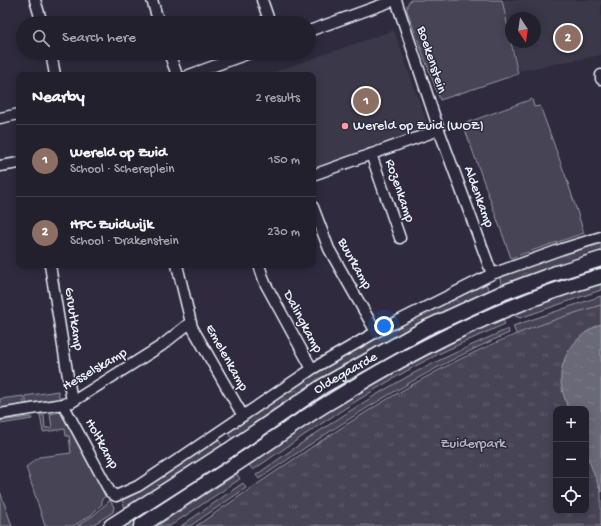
<!DOCTYPE html>
<meta charset="utf-8">
<style>
body{margin:0;font-family:"Gochi Hand",sans-serif;background:#2b2836;color:#f1f3f6}
.controls{position:absolute;right:12px;bottom:12px;display:grid;overflow:hidden;border-radius:8px;box-shadow:0 2px 10px #0003}
.controls button{width:36px;height:36px;display:grid;place-items:center;padding:0;border:0;border-bottom:1px solid #403e4a;background:#23202e;color:#f1f3f6;font:20px sans-serif}
.compass{position:absolute;left:505px;top:12px;width:36px;height:36px;border-radius:50%;background:#23202e;box-shadow:0 2px 10px #0003;rotate:167deg}
.you{position:absolute;left:384px;top:326px;width:14px;height:14px;margin:-10px;border:3px solid #fff;border-radius:50%;background:#1a73e8;box-shadow:0 0 0 6px #1a73e833}
.badge{display:grid;place-items:center;width:26px;height:26px;border-radius:50%;background:#b45309;color:#fff;font-size:13px;font-weight:700}
.pin{position:absolute;translate:-50% -50%;border:2px solid #fff;box-shadow:0 1px 4px #0006}
.list{margin:0;padding:0;list-style:none}
h2{display:flex;justify-content:space-between;align-items:center;height:52px;margin:0;padding:0 16px;font-size:17px}
h2 small{font-size:13px;font-weight:400;color:#a3a3aa}
.list li{display:grid;grid-template-columns:26px 1fr auto;gap:12px;align-items:center;box-sizing:border-box;height:72px;padding:0 16px;border-top:1px solid #403e4a}
.list b{display:block;font-size:15px;white-space:nowrap}
.list p{margin:0;font-size:13px;white-space:nowrap;color:#a3a3aa}
.list em{font-size:13px;font-style:normal;color:#a3a3aa}
.icon{flex:none;width:22px;height:22px;fill:none;stroke:currentColor;stroke-width:2;stroke-linecap:round;stroke-linejoin:round}
.map{position:relative;flex:none;width:601px;height:526px;overflow:hidden}
.search{position:absolute;background:#23202e;box-shadow:0 2px 10px #0003;left:16px;top:16px;width:300px;height:44px;display:flex;align-items:center;gap:10px;box-sizing:border-box;padding:0 14px;border-radius:22px;color:#a3a3aa;font-size:15px}
.panel{position:absolute;background:#23202e;box-shadow:0 2px 10px #0003;left:16px;top:72px;width:300px;height:196px;border-radius:8px}
.map>svg:first-child{display:block}
.built{fill:#3b3749}
.grass{fill:#464455;stroke:#979aa6}
.forest{fill:url(#forest-crowns);stroke:#979aa6}
.park{fill:url(#park-tufts);stroke:#979aa6;fill-rule:evenodd}
.water{fill:url(#water-ripples);stroke:#9c9fab}
.lines{fill:none;stroke-linecap:round;stroke-linejoin:round}
.minor-casing{stroke:#e8f1f8;stroke-width:13}
.secondary-casing{stroke:#e8f1f8;stroke-width:17}
.minor{stroke:#2f2a3d;stroke-width:10}
.secondary{stroke:#2f2a3d;stroke-width:14}
.poi-dot{fill:#ff9aa2;stroke:#2f2a3d;stroke-width:1.5}
.labels{text-anchor:middle;dominant-baseline:central;stroke-width:3;stroke-linejoin:round;paint-order:stroke}
.street-label{font-size:14px;fill:#e8f1f8;stroke:#2f2a3d}
.poi-label{font-size:14px;fill:#e8f1f8;stroke:#2f2a3d;text-anchor:start}
.park-label{font-size:14px;fill:#afb4bf;stroke:#2f2a3d}
</style>
<div class="map">
<svg width="601" height="526" viewBox="0 0 601 526">
<defs>
<pattern id="forest-crowns" width="20" height="18" patternUnits="userSpaceOnUse"><rect width="20" height="18" fill="#464455"/><path d="M2 6a3 3 0 1 1 6 0M12 15a3 3 0 1 1 6 0" fill="none" stroke="#615f6e"/></pattern>
<pattern id="park-tufts" width="24" height="20" patternUnits="userSpaceOnUse"><rect width="24" height="20" fill="#464455"/><path d="M3 7l-1-3M5 7V3M7 7l1-3M15 17l-1-3M17 17v-4M19 17l1-3" fill="none" stroke="#615f6e"/></pattern>
<pattern id="water-ripples" width="26" height="14" patternUnits="userSpaceOnUse"><rect width="26" height="14" fill="#696978"/><path d="M2 4q2-2 4 0t4 0M15 11q2-2 4 0t4 0" fill="none" stroke="#7e7f8c"/></pattern>
</defs>
<rect width="100%" height="100%" fill="#2f2a3d"/>
<filter id="ink" filterUnits="userSpaceOnUse"><feTurbulence type="fractalNoise" baseFrequency=".025" numOctaves="2"/><feDisplacementMap in="SourceGraphic" scale="8" xChannelSelector="R" yChannelSelector="G"/><feConvolveMatrix kernelMatrix="1 2 1 2 8 2 1 2 1" color-interpolation-filters="sRGB"/></filter>
<g filter="url(#ink)">
<!-- built -->
<path class="built" d="M484,0H601V55L519,71L513,42H535V18H511V35L509,25L483,16Z
M394,30L429,128L313,169V75H265Z"/>
<!-- grass -->
<path class="grass" d="M410,0H502L518,74L440,100L407,11V5Z
M532,99L534,107L540,106L567,180L584,233L511,258L463,124Z
M601,261V273L510,305L506,295Z
M601,279V290L520,318L515,316L513,310Z
M601,296V324L556,409V434L513,326Z
M494,300L498,310L243,456L238,447L325,389Z
M501,316L505,324C476,337 447,349 419,364C361,396 307,433 253,470L249,465C289,438 329,410 371,386C403,368 435,351 468,335L467,331Z
M508,329L509,333C419,372 339,424 259,479L256,475C307,439 359,403 414,373C445,357 476,343 508,329Z
M58,391L60,401L27,406L25,396Z
M23,396L25,407L0,411V399Z
M60,412L107,495L102,499V504L91,515L73,526H45L26,467L39,457L71,453L69,436H66L65,429L43,432L40,415H44L45,428H52L50,414Z
M31,417L32,419L0,424V421Z
M217,439L219,440L224,449L107,526H100L121,512L125,508L122,500L129,497Z
M228,455L233,463L136,526H120Z
M237,474L240,479L170,526H157Z
M243,483L246,488L190,526H181Z
M0,492L1,494L12,526H0Z
M110,500L114,507L113,512L91,526H77L94,515Z"/>
<!-- forest -->
<path class="forest" d="M601,241V255L503,290L500,279L501,276Z
M486,284L491,295L234,442L227,432L314,373L382,334Z"/>
<!-- park -->
<path class="park" d="M601,305V526H196C276,472 355,414 441,369C492,342 546,321 601,305ZM556,409H586V511H556Z"/>
<!-- water -->
<path class="water" d="M601,324V492L586,453V409H568C565,400 562,391 561,382C559,356 578,333 601,324Z"/>
<g class="lines">
<!-- minor casing -->
<g class="minor-casing">
<path id="minor" d="M35,0L42,23
M152,0L159,23
M262,0L270,23
M396,0L439,130L492,274
M309,31L395,0
M51,53L55,75
M169,53L177,75
M189,75L250,53
M601,75V79
M0,118L19,114
M371,154L400,238
M0,166L19,163
M313,175L439,130
M313,207L329,249L376,332
M50,265L72,402
M177,265L192,327L243,416
M259,265L265,283L312,369
M63,404L110,492L116,496L138,486L182,457L312,369L376,332L492,274L562,249L601,237
M0,414L63,404L72,402L161,346L191,322"/>
</g>
<!-- secondary casing -->
<g class="secondary-casing">
<g id="secondary">
<path id="s1" d="M111,526L229,450L323,386L424,329L502,293L556,273L601,259"/>
<path d="M141,526C177,502 214,479 250,455C277,437 304,417 333,400C416,348 507,303 601,276"/>
</g>
</g>
<!-- minor -->
<use href="#minor" class="minor"/>
<!-- secondary -->
<use href="#secondary" class="secondary"/>
</g>
</g>
<!-- markers -->
<circle class="poi-dot" cx="345" cy="126" r="4"/>
<g class="labels">
<!-- street labels -->
<g class="street-label">
<text transform="translate(431 60) rotate(72)">Boekenstein</text>
<text transform="translate(399 191) rotate(71)">Rozenkamp</text>
<text transform="translate(478 197) rotate(70)">Aldenkamp</text>
<text transform="translate(354 264) rotate(61)">Buurkamp</text>
<text transform="translate(73 319) rotate(81)">Gruutkamp</text>
<text transform="translate(302 322) rotate(62)">Dalingkamp</text>
<text transform="translate(226 358) rotate(61)">Emelenkamp</text>
<text transform="translate(95 370) rotate(-30)">Hesselskamp</text>
<text stroke="none"><textPath href="#s1" startOffset="280">Oldegaarde</textPath></text>
<text transform="translate(101 444) rotate(61)">Holtkamp</text>
</g>
<!-- poi labels -->
<g class="poi-label">
<text x="353" y="126">Wereld op Zuid (WOZ)</text>
</g>
<!-- park labels -->
<g class="park-label">
<text x="473" y="444">Zuiderpark</text>
</g>
</g>
</svg>
<div class="controls">
<button>+</button>
<button>−</button>
<button><svg class="icon" aria-label="locate" viewBox="0 0 24 24"><circle cx="12" cy="12" r="6"/><path d="M12 2v4M12 18v4M2 12h4M18 12h4"/></svg></button>
</div>
<svg class="compass" viewBox="-18 -18 36 36"><path d="M0-13l5 13h-10z" fill="#e53935"/><path d="M0 13l5-13h-10z" fill="#a3a3aa"/></svg>
<div class="you"></div>
<div class="pin badge" style="left:366px;top:101px;background:#8d6e63">1</div>
<div class="pin badge" style="left:568px;top:38px;background:#8d6e63">2</div>
<div class="search"><svg class="icon" aria-label="search" viewBox="0 0 24 24"><circle cx="10" cy="10" r="6"/><path d="M15 15l6 6"/></svg>Search here</div>
<section class="panel">
<h2>Nearby<small>2 results</small></h2>
<ul class="list">
<li><span class="badge" style="background:#8d6e63">1</span><div><b>Wereld op Zuid</b><p>School · Schereplein</p></div><em>150 m</em></li>
<li><span class="badge" style="background:#8d6e63">2</span><div><b>HPC Zuidwijk</b><p>School · Drakenstein</p></div><em>230 m</em></li>
</ul>
</section>
</div>
